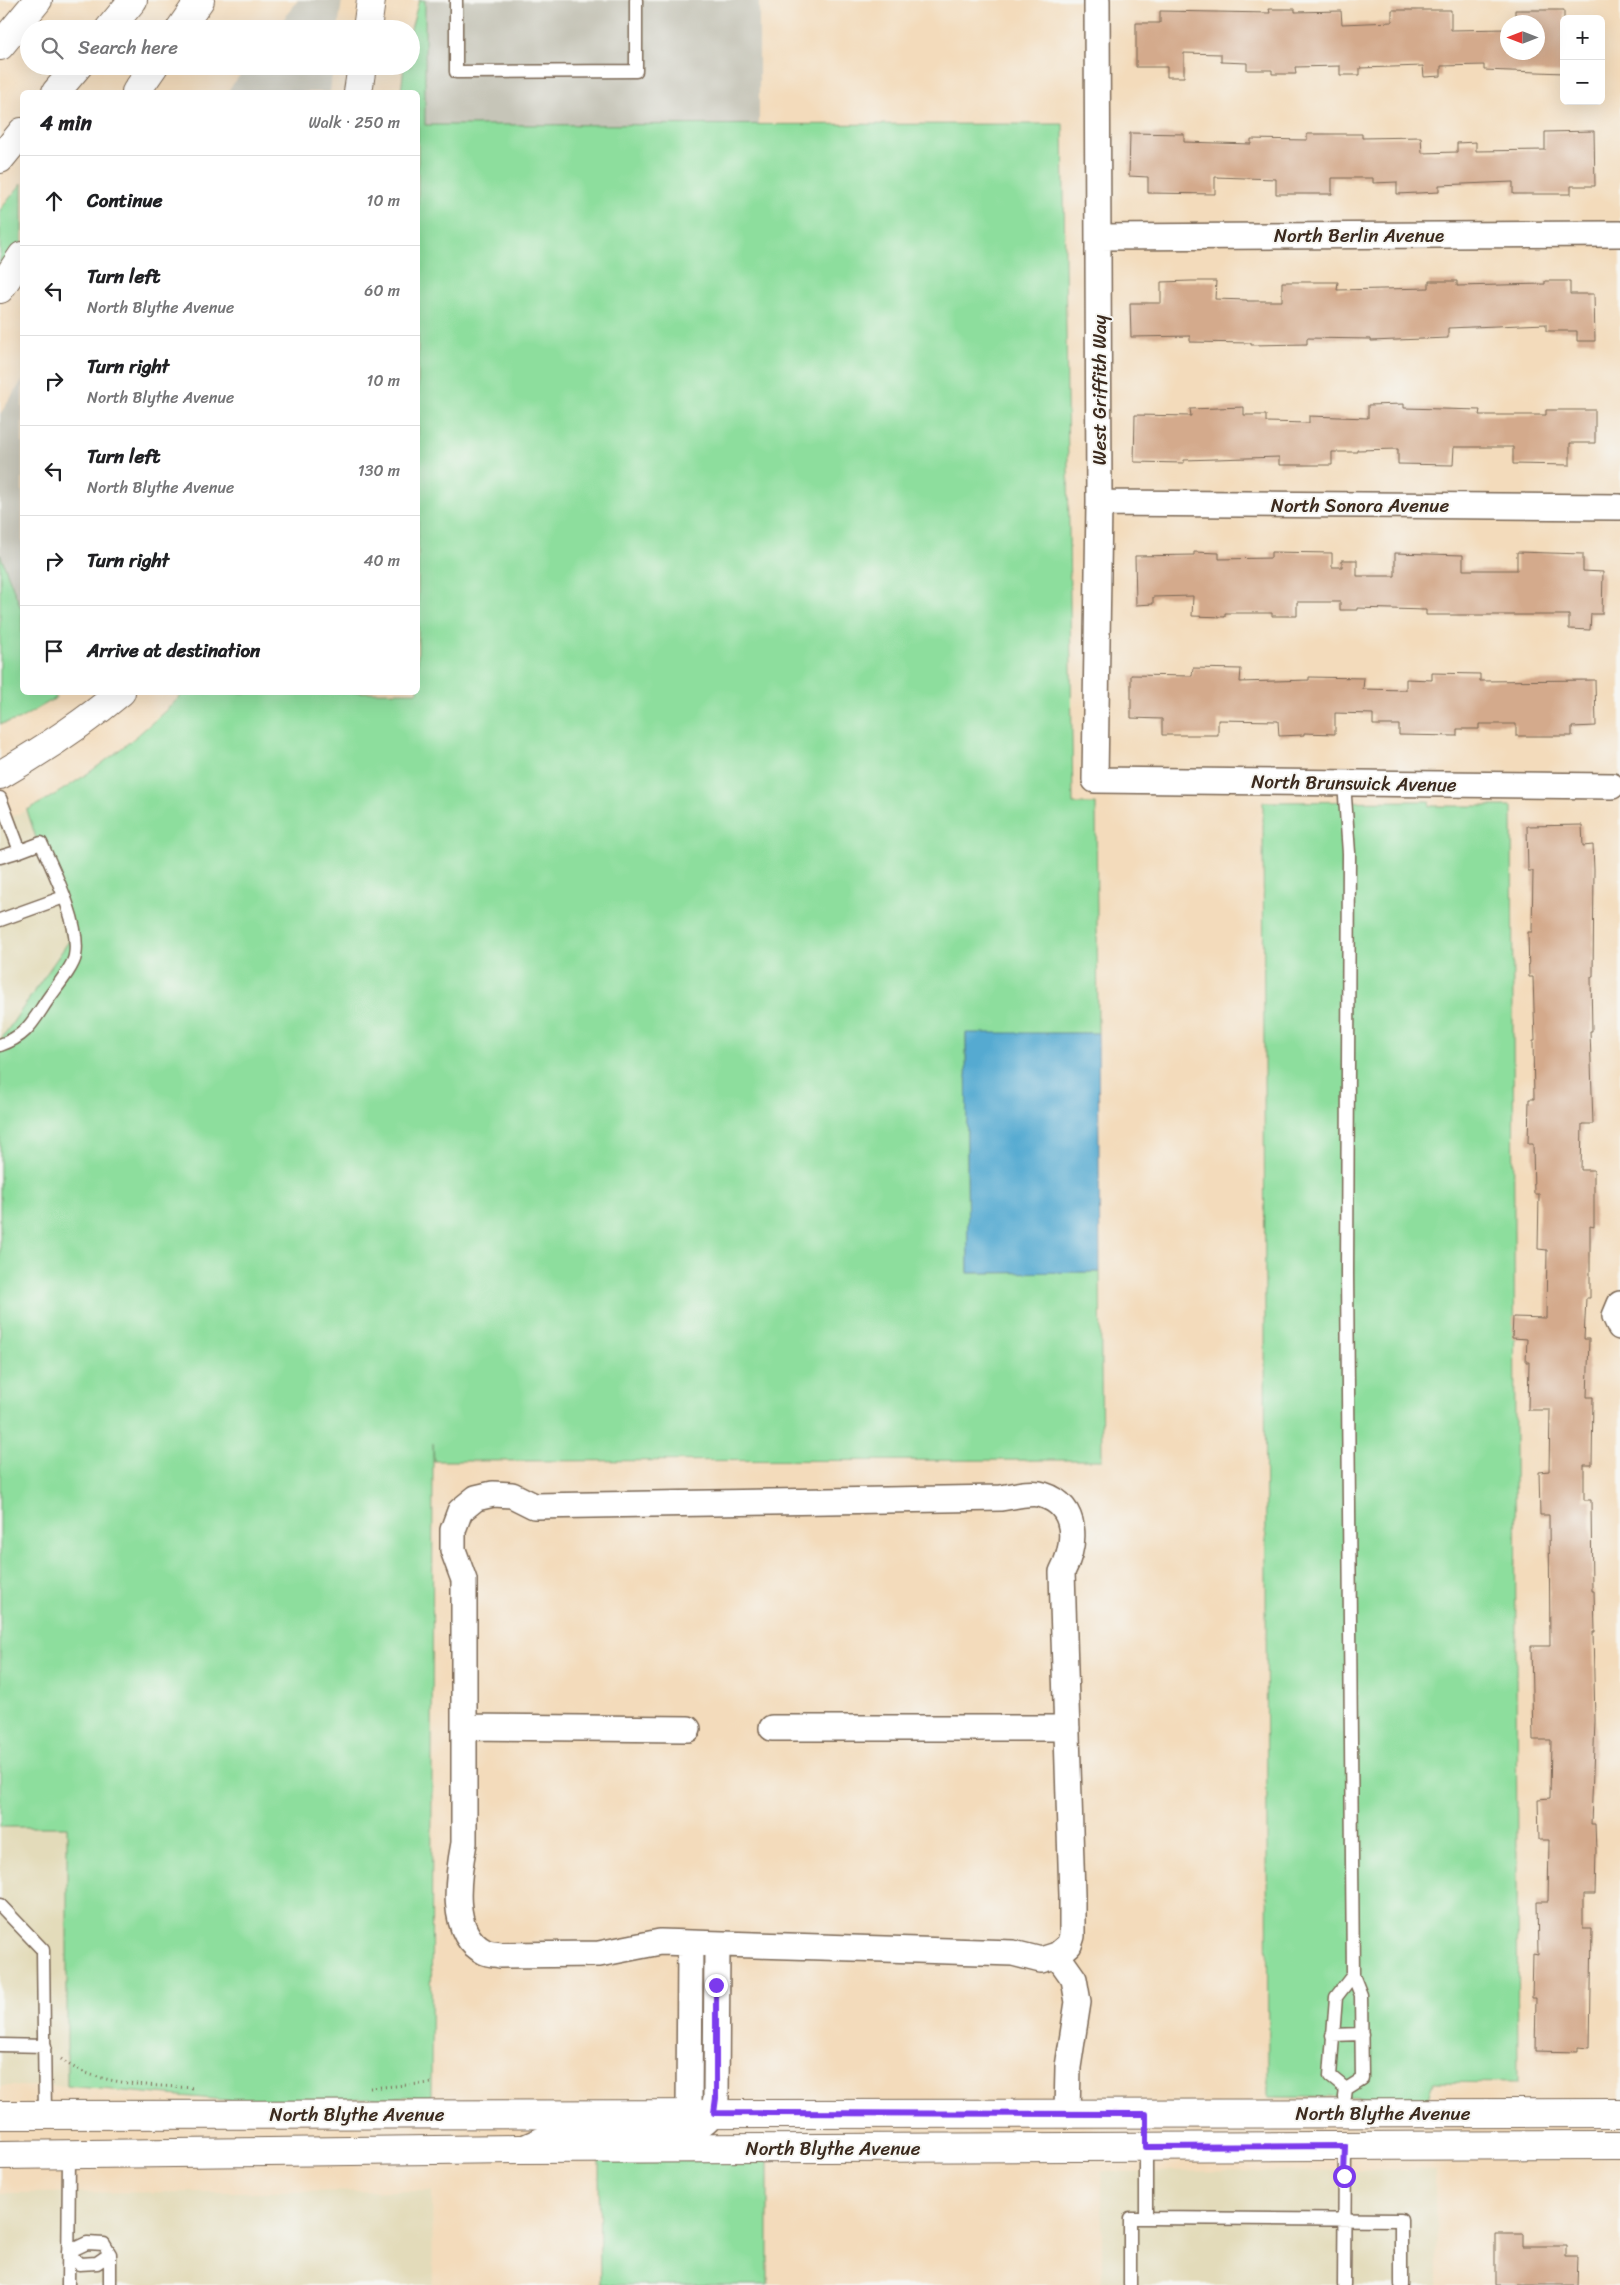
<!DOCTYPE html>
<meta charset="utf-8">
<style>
body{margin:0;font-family:Sriracha,sans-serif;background:#f2f2f2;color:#202124}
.controls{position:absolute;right:15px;top:15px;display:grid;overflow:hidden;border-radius:8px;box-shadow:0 5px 20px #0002}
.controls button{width:45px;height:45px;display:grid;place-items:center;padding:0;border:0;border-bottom:1px solid #e0e0e0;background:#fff;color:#202124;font:25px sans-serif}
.compass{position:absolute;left:1500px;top:15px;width:45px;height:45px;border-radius:50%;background:#fff;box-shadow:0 5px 20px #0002;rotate:270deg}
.stop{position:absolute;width:15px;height:15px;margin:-11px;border:4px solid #7c3aed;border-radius:50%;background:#fff}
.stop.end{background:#7c3aed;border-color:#fff;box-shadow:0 1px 5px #0008}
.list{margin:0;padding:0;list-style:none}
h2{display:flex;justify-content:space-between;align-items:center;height:65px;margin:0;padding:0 20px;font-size:21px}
h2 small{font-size:16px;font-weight:400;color:#757577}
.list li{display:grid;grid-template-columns:32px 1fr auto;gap:15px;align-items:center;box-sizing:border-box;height:90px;padding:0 20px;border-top:1px solid #e0e0e0}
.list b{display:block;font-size:19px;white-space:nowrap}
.list p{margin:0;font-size:16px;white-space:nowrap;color:#757577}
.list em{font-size:16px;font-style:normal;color:#757577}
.icon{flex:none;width:28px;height:28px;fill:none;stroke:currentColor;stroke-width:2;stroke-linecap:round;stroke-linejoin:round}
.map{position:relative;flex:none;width:1620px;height:2285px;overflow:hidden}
.search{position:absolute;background:#fff;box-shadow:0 5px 20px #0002;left:20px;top:20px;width:400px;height:55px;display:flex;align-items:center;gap:12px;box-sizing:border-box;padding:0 18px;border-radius:28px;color:#757577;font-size:19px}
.panel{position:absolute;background:#fff;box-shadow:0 5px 20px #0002;left:20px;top:90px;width:400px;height:605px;border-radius:8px}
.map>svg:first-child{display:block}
.built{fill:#e3dbba}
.industrial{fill:#c6c5b8}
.green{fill:#8dde9d;stroke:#64845e}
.water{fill:#54aad1;stroke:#486a78}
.building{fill:#d4aa8c}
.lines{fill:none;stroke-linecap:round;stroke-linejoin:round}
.lane-casing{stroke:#7b6855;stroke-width:15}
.street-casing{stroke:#7b6855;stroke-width:28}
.secondary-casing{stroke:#7b6855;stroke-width:30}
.highway-casing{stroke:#7b6855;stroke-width:30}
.path{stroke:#7b6855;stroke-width:3;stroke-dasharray:1 4;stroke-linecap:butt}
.lane{stroke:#fff;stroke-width:12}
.street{stroke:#fff;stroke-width:25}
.secondary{stroke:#fff;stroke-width:28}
.highway{stroke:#fff;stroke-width:28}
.route{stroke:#7c3aed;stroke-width:6}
.labels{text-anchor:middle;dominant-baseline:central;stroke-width:4;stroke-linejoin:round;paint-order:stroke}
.street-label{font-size:19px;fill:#3b2a1e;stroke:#f6f6f2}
</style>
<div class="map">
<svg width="1620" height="2285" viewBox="0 0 1620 2285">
<rect width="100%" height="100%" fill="#f6f6f2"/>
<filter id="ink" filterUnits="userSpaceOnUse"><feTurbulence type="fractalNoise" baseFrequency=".02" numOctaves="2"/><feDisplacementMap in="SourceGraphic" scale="10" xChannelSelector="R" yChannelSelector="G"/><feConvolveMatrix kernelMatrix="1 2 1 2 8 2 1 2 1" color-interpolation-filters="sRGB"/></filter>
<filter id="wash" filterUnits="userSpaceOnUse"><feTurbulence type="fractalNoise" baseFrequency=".0096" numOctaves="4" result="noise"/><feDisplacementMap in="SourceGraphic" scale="20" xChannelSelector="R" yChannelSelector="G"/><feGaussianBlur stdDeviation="1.12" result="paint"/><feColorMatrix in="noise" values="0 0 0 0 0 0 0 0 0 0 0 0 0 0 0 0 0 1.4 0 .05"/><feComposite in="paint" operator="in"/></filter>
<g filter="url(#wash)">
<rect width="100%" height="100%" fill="#f3dbbb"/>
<!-- built -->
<path class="built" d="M27,810L69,941L0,1041V823Z
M0,1827H67V2086H0Z
M1436,2170L1437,2285H1102V2172Z
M432,2191L433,2285H0V2193Z"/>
<!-- industrial -->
<path class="industrial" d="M298,0H342L338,29H276Z
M425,0H759V125H425Z
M247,66H333L330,92H227Z
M22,381V611L0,554V414Z"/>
<!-- green -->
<path class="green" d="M419,0H425V125L1063,124L1073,804H1096L1098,1033L966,1034L968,1273L1100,1272L1102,1460L434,1461L433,1443L431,2096L248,2102L67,2086V1827H0V1041L69,941L27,810C84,781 138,738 184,693L418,692V92H401L404,66H411V29Z
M22,183V241L0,273V210Z
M0,554L22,611V692L54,693L56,698L18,720L0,724Z
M1429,801L1430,806H1512L1518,2083L1434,2082L1429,2098L1268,2097L1263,802Z
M599,2160H768V2285H600Z"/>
<!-- water -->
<path class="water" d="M966,1033H1098L1100,1272L968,1273Z"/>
<g id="blocks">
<!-- building -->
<path class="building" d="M1269,9H1295V12L1341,11L1342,24L1392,22V10H1451V30L1508,29V52H1538V22H1515V10H1564V73L1484,70V65L1441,66V76L1424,77L1423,66L1360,68V75H1340V66L1295,67L1296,74H1272V70H1247V63L1221,62V54L1184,53V77H1167V67H1136V23H1160V11L1270,13Z
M1594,131L1595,186H1571V194H1513V182L1439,185V192L1397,194V182L1373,183V178H1332V194H1276V179L1215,177V194L1148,193V177L1129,176L1130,133L1184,134V142L1251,144V139L1307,140V134H1362V138L1421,137L1422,153L1457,152V143L1476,142V151L1545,150V132Z
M1191,281H1216L1215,299L1247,300V301H1282V282H1338L1337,290L1429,288V281H1457V286L1545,284V281H1570V294H1594L1595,341H1577V331H1546V324L1448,328V338L1371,341V339L1307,338V344L1251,345V343L1190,342V336L1131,337L1130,303H1161V282Z
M1404,404V408L1480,410L1479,415H1546V410H1595V443H1570V465L1513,464V447H1454L1453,465L1398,464V449L1357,450V452H1332V465H1279V457L1184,460V463L1134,462L1135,415L1191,416L1190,409L1244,407V415H1266V422L1309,423V416L1368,418V405Z
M1194,552L1219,553V559L1271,558V552L1332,553V567H1342V560H1357V576H1395V553L1463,555V570H1517V552L1583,554V571L1603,572L1602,614H1591L1590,630L1569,629V615H1426V610L1357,608V610H1340V602H1297V616H1272V613H1225V617L1192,616L1193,596L1153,597V604L1136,605L1135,556L1194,555Z
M1193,668L1241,669L1240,682L1309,680V677L1364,678L1363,689L1406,690V679L1432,680V673L1480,674V681L1595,680L1596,726L1572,727V736H1516V724H1479V729H1457V736L1399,735V725H1373V714L1335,713V734L1304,733V735L1279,736L1278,721L1218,720V735H1162V719L1131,718V675L1192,676Z
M1582,825L1583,846L1593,845L1594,870L1593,977H1591L1592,1031H1590L1593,1124H1582L1581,1170H1594V1227L1590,1226V1298H1586L1584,1339H1589L1587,1397H1593L1592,1465H1584V1500H1591L1592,1591H1594L1595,1632H1593L1595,1721L1591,1824H1595L1596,1851L1595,1894H1583V1929H1592L1590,2048L1578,2047V2052L1535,2051L1536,1998H1532L1533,1954L1538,1955L1537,1901H1548L1549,1840H1539L1538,1799L1550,1798L1551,1740H1533L1531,1646H1550L1549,1515H1540L1539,1472L1549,1471L1550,1410H1528L1529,1362H1526L1527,1339L1512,1338L1513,1317L1546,1318L1547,1250L1538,1249L1539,1194H1534L1533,1144H1528L1529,1099H1534L1533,1041H1535L1533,977H1529L1528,932H1532L1533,871H1528L1527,826Z
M1495,2234H1523V2246H1566V2258H1579L1578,2285H1495Z"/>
</g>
</g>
<g filter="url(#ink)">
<use href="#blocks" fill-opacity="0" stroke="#7b6855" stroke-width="1"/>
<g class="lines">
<!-- lane casing -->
<g class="lane-casing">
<path id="lane" d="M456,0V72L636,71V0
M1344,783L1349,853L1347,1274L1353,1975L1361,1995L1362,2079L1346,2089
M0,798L20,851L0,857
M0,920L64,897
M0,1045C26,1036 32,1023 46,1002C53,991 73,968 75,956C81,925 54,872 41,843L20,851
M0,1905L43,1950L45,2115
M1332,2035L1362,2034
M0,2045L45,2046
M1345,2097L1346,2089L1330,2076L1336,1997L1353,1975
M1146,2147V2218
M68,2285L69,2155
M110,2285V2254L104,2244L87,2243L68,2252L79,2264L97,2263L110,2254
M1130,2285V2218H1146L1401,2220V2285
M1344,2285L1345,2146"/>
</g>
<!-- street casing -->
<g class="street-casing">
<path id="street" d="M1097,0L1099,503L1095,780L1612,786
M1098,237L1620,234
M1099,503L1620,507
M1620,1304L1615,1316L1620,1327
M493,1494L512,1495L534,1506L1001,1498C1013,1496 1032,1491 1043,1495C1079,1506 1076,1545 1062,1572L1072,1895V1936L1069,1945L1057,1955L1041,1960L1013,1953L660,1942L599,1954L500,1955C496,1954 489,1954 485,1952C448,1934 458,1875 464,1843V1580L453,1550V1530L460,1511L476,1498Z
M464,1727L688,1729
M772,1728H1067
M1057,1955L1074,1979L1078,2002L1068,2067L1067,2113
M689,2113L690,1943
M521,2149L556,2134L687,2133C706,2124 712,2120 716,2098L717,1944"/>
</g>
<!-- secondary casing -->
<g class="secondary-casing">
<path id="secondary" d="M367,29L371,0
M358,92L362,66
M0,775C43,750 83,724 121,692
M0,2115L1620,2113
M0,2155L521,2149L1620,2145"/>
</g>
<!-- highway casing -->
<g class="highway-casing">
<path id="highway" d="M109,29L133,0
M180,29L200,0
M0,46L38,0
M56,92L78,66
M136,92L154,66
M0,159L22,132
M0,289L22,256"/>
</g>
<!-- path -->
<path class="path" d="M61,2059C95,2086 152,2085 195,2088
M370,2088L432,2083"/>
<!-- lane -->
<use href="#lane" class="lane"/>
<!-- street -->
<use href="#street" class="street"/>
<!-- secondary -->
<use href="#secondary" class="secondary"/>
<!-- highway -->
<use href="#highway" class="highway"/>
</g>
</g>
<g class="lines" filter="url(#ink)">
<!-- route -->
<path class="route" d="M716,1985V2098L714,2113L1146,2114V2147L1345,2146L1344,2176"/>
</g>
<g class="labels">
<!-- street labels -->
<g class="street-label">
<text x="1359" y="235">North Berlin Avenue</text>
<text transform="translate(1099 390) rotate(-90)">West Griffith Way</text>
<text x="1360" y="505">North Sonora Avenue</text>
<text transform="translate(1354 783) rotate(1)">North Brunswick Avenue</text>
<text x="1383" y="2113">North Blythe Avenue</text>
<text x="357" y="2114">North Blythe Avenue</text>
<text x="833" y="2148">North Blythe Avenue</text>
</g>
</g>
</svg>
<div class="controls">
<button>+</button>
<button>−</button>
</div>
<svg class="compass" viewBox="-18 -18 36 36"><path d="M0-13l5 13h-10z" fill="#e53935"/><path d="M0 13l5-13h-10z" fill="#757577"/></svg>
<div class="stop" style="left:1344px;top:2176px"></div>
<div class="stop end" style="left:716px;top:1985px"></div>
<div class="search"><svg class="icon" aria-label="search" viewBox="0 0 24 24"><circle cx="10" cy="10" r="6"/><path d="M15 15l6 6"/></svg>Search here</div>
<section class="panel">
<h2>4 min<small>Walk · 250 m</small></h2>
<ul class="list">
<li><svg class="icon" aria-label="ahead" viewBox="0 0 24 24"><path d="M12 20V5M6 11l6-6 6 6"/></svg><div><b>Continue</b></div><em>10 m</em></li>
<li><svg class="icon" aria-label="left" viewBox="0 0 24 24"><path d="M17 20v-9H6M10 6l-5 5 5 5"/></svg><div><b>Turn left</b><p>North Blythe Avenue</p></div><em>60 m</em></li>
<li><svg class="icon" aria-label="right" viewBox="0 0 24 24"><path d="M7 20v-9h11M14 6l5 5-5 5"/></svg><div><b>Turn right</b><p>North Blythe Avenue</p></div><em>10 m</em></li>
<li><svg class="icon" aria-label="left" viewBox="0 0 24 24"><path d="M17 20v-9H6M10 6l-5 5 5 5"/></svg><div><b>Turn left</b><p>North Blythe Avenue</p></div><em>130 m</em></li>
<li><svg class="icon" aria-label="right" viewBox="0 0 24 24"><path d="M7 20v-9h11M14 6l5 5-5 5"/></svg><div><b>Turn right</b></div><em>40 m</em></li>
<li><svg class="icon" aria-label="arrive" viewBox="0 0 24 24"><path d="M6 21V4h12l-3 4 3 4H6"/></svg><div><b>Arrive at destination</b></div></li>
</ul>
</section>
</div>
